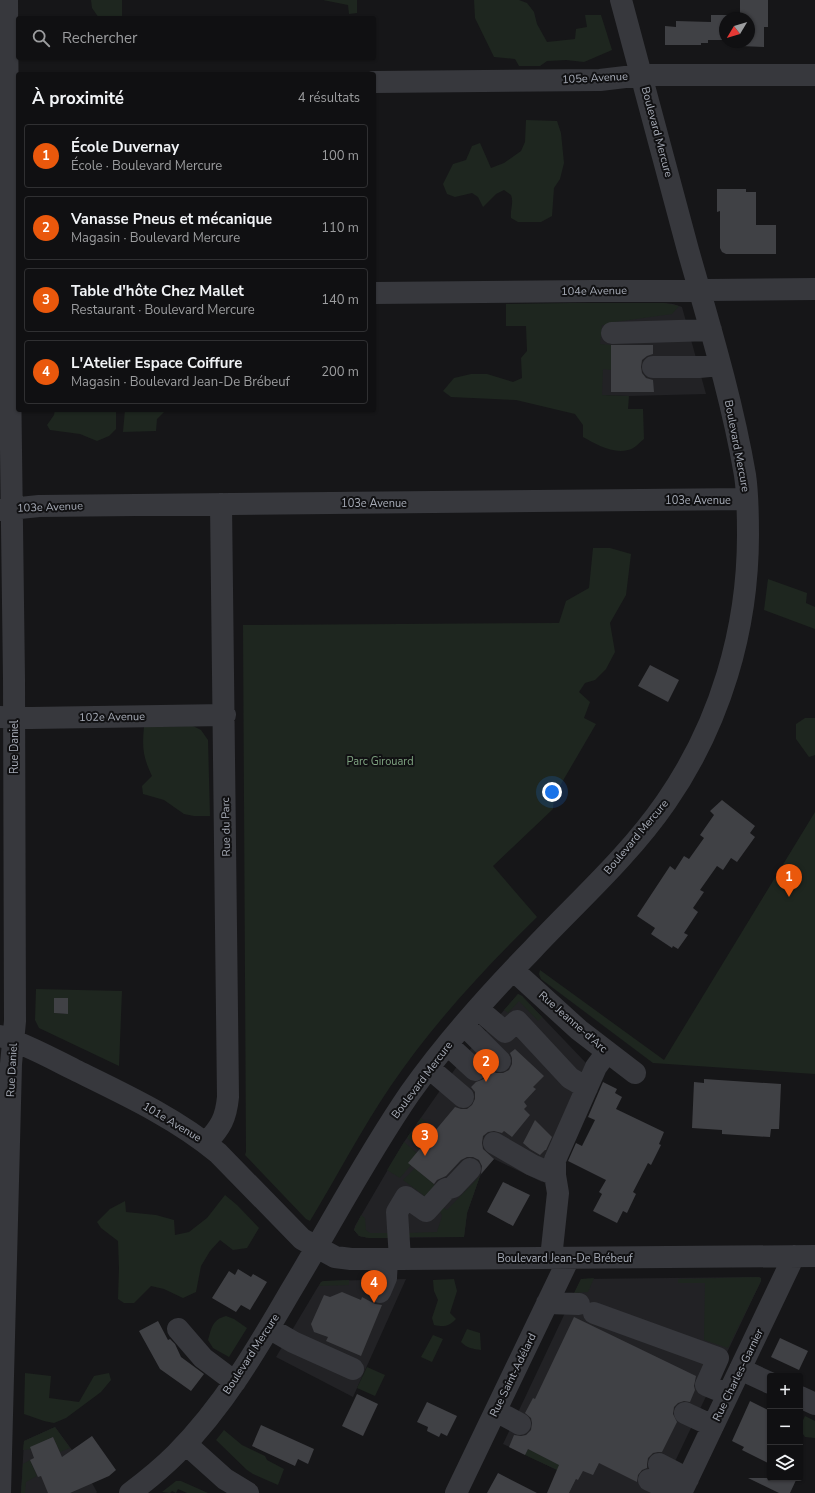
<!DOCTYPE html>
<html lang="fr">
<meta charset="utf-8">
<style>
body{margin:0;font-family:"Nunito Sans",sans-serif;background:#1e1e20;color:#f1f3f6}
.controls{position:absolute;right:12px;bottom:12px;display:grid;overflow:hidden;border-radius:4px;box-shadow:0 1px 3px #0004}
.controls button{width:36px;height:36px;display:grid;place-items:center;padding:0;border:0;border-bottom:1px solid #303032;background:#101012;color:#f1f3f6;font:20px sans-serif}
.compass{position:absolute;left:719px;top:12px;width:36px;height:36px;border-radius:50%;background:#101012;box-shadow:0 1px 3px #0004;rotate:232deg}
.you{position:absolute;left:552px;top:792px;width:14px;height:14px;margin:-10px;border:3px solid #fff;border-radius:50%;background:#1a73e8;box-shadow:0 0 0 6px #1a73e833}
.badge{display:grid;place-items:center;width:26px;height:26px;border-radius:50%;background:#ea580c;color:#fff;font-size:13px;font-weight:700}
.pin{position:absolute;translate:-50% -33px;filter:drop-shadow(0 1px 2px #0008)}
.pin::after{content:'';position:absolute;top:21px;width:14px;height:12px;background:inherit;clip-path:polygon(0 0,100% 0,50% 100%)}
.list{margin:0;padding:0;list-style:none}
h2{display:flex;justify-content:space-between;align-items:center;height:52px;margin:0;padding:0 16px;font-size:17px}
h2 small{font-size:13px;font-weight:400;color:#9c9d9f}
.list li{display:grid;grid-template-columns:26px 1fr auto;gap:12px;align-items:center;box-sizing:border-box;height:64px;margin:0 8px 8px;padding:0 8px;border:1px solid #303032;border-radius:4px}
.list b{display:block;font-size:15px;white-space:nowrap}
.list p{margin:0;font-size:13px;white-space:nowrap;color:#9c9d9f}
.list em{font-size:13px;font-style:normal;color:#9c9d9f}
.icon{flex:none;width:22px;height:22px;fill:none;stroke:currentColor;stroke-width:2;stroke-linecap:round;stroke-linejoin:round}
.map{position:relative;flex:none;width:815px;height:1493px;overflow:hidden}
.search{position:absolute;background:#101012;box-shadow:0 1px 3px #0004;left:16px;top:16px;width:360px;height:44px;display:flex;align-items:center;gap:10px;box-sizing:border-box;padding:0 14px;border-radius:4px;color:#9c9d9f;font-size:15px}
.panel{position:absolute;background:#101012;box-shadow:0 1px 3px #0004;left:16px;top:72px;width:360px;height:340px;border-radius:4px}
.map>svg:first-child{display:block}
.built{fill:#222225}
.green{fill:#1e261f;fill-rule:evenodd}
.building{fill:#404145}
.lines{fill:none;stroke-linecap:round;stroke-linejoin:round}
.minor{stroke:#37383d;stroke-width:22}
.labels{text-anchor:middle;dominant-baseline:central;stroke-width:4;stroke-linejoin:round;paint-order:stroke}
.street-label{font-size:11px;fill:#a8adb8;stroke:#111113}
.park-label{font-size:11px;fill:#7fa381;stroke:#111113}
</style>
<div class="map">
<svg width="815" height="1493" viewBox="0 0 815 1493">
<rect width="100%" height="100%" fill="#161618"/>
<!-- built -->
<path class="built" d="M569,303H664L673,304L682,307L706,394L629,396L602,395Z
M518,994L522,996L587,1064L562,1137L542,1182L494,1159L480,1176L467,1213L464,1237L369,1238L359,1236L354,1230L355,1226L404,1142L462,1059Z
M758,1277L761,1278V1281L660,1493H569L576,1479L503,1444L581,1279Z
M406,1279L353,1397L276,1357L316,1290L321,1282L324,1281Z
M55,1427L78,1458L97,1492L96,1493H21L24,1441Z"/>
<!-- green -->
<path class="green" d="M91,0H122V18H99L92,8Z
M323,0H357V13L349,14L348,5Z
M474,0H519L527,3L534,12L537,24L547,42L575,39L576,29L587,27L585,15H601L612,50L584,62L566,60L547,61L540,66H519L515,59L494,57L475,18Z
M526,120L557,121L561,133L564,163L560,179L554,188L552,216L541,222H518L511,218C510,209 514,203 511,195L504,190L496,194L483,207L478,197L472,193L455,197L447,194L443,184L453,164L466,160L472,146L480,143L491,168L504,163L521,151L525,142Z
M569,303H664L679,306L672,314L615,322L610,326L602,325L600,344L611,345V370L603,369L602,395L629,396L628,409H643L644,439C639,443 634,449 628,450C612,454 596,444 583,437V425L575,414L516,400L451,397L443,391L454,378L471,374H487L513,382L522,378L521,358L527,351L526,326H506V304Z
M55,410H116V429L109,436L97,441L80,434L50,430L47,425L54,415Z
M125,410H166L157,419L156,431L123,432Z
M593,548H610L631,554L626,595L610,623L615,652L606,669L595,680L585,683L579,692L590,702L584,718L596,724L554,796L553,809L493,866L537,917C483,970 432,1025 390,1087C361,1130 337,1176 310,1221L306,1219L245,1155L246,1152L243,625L559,623L566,601L589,588Z
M768,579L807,593L806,603L815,607V629L764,610Z
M805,718H815V755L809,757L796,739V724Z
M193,726L201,730L208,740L210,816H194L184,814L164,800L143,794L142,786L152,776C143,757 142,748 144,727Z
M815,812V1074L653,1063L541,979L539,974L540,970L664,1060Z
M36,989L122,991L119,1066L39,1028L35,1020ZM54,998L68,999V1014L54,1013Z
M518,994L522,996L542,1017L538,1021L519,1001L508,1013L504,1010Z
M421,1118L435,1130L421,1148L407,1138L410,1133L415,1136L422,1128L417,1123Z
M404,1142L417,1153L411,1165L400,1178L387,1170Z
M415,1168L438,1188L429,1199L403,1180Z
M480,1176L467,1213L464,1237H405V1233L437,1232L442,1216L438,1206L439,1204L447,1210Z
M225,1195L237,1205L259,1228L247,1248L233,1250L220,1240L210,1251L201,1266L196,1292L183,1298L164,1289L151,1286L134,1303H124L118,1299L119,1268L118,1241L101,1228L97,1222L110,1209L125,1201L126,1212L156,1215L174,1220L175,1235L189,1232L207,1218Z
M361,1215L365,1218L366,1230L370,1233H389V1238H369L359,1236L354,1230Z
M758,1277L761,1278V1281L728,1348L704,1340L705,1283H678V1279Z
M594,1278L588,1292L574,1293L581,1279Z
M454,1279L457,1291L450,1313L456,1319C449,1327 443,1327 434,1325L432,1318L438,1300L434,1291L433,1280Z
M349,1280V1285L319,1286L321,1282L324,1281Z
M226,1316L234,1319L247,1328L229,1357L213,1348L208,1340C212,1327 212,1320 226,1316Z
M467,1329L480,1333L481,1350C473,1349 467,1348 461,1342Z
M433,1335L443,1339L432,1362L421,1357Z
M367,1367L385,1375L375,1396L357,1388Z
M25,1373L51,1376L49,1398L79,1402L94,1376L109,1373L111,1380L101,1392L66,1418L54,1423L44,1421L24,1414Z
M805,1416L815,1421V1438L805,1437C798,1428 800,1426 805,1416Z
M55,1427L70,1448L60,1452L53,1437L31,1447V1449L23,1450L24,1441Z
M224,1430L242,1445L265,1456L267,1460L284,1469L278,1485L253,1474L247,1470L216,1440Z
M528,1449L570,1470L568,1475L525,1455Z
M30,1460L37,1476L26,1482L25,1493H21L23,1464Z
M176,1481H181L208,1493H187L178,1489L176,1493L172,1491L170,1493L162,1492Z"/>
<!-- building -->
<path class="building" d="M740,0H768V27H764V47L740,46V42H749V18H725V40H708V43H701V45H665V26L676,27V21L711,22V15H740Z
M717,189H746V192H756V225H776V254H726L722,252L720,248V211L717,212Z
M611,345H653V354L647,356L642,360L641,367L642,373L646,378L653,380L654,392H611Z
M650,665L679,680L668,702L638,686Z
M722,800L755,826L750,833L755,837L737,862L731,858L723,870L717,866L700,890L704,892L693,908L698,912L684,933L688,935L678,949L673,946L672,948L651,934L655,928L637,916L670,866L675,870L684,856L689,859L704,838L700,835L714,815L710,811Z
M54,998H68V1014L54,1013Z
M515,1049L544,1076L533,1087L536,1089L524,1102L527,1106L524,1109L530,1115L512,1137L504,1131L502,1133L494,1131L488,1132L483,1136L482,1143L483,1149L494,1159L481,1174L482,1166L479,1160L473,1157H467L461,1160L446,1176L437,1180L434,1184L408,1163L455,1107L461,1109H467L472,1105L475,1099V1092L471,1087L476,1082L484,1079L487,1072L490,1069L496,1073H503L509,1070L512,1064V1058L510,1053Z
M704,1079L781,1084L779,1129H771L770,1137L722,1134V1130L692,1128L694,1082L704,1083Z
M603,1082L617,1089L615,1093L622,1097L616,1109L664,1132L659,1144L661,1145L651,1165L648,1163L633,1192L636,1194L627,1213L623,1211L617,1223L593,1211L602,1194L599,1192L606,1180L568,1161L576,1143L582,1146L595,1120L588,1117Z
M535,1120L552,1137L546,1150H545L540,1155L530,1149L523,1143Z
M503,1182L530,1195L513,1226L487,1212Z
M238,1269L251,1277L253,1274L267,1282L250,1310L241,1305L236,1312L212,1298L229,1271L235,1275Z
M342,1292L361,1300L362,1297L375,1304L382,1305L361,1356L326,1341L328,1337L314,1332L311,1324L324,1295L330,1297Z
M574,1317L696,1376L694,1386L695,1390L690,1402L684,1401L678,1403L674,1407L673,1414L677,1422L662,1452H658L653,1453L648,1458L647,1464V1468L642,1470L638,1475L637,1482L599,1463L593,1475L583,1471L578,1480L576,1479L569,1493H547L559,1465L528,1449L525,1455L509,1447L514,1435L521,1436L526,1435L531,1430L532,1423L531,1418L525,1413L533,1398L535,1399Z
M158,1321L168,1340L170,1339L175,1344L181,1357L204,1374L191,1391L160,1369L139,1331Z
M780,1338L808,1351L799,1370L771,1357Z
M357,1394L378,1404L363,1436L342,1426Z
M750,1401L770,1411V1464L742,1450L744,1447L732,1441Z
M427,1402L457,1416L447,1436L441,1433L439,1437L427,1431L428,1427L417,1422Z
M261,1425L314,1449L308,1464L298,1459L295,1466L252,1446Z
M92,1436L116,1470L109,1476L70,1493H48L41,1476L38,1477L30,1460L34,1458L30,1447L53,1437L62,1457Z
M498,1473L537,1493H487Z
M748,1478H797L790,1493H779Z"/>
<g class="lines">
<!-- minor -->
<path class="minor" d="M374,82L600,80L642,75H815
M374,293L815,289
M612,333L711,330
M653,367H699L720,365
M0,510L39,506L747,499
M0,717L31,718L225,715
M513,970L579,1030L635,1073
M478,1009L505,1032L517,1021L570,1078L587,1088
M464,1025L500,1061
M0,1036C26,1044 51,1058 75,1070C124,1094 176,1118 218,1153L302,1239L335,1257L351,1259H400L815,1256
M448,1045L475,1070
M429,1068L463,1097
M206,1143C221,1127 226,1118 228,1097L221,504
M494,1143L532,1165L555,1175
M551,1258L558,1193L555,1175V1160L596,1067L607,1052
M400,1259L397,1212L406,1197L426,1211L446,1189L453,1187L470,1169
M380,1292L386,1278L387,1259
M547,1303L579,1304
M594,1313L718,1358L706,1385L728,1394
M269,1328L293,1342L353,1369
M178,1329L203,1358L235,1382
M740,1369L770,1383
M800,1397L815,1404
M496,1411L520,1424
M685,1413L713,1426
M186,1444L225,1479L248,1493
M659,1464L688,1479
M649,1480L678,1493
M0,1493L11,1064L15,1021L14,679L9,297L7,0
M130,1493C146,1481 162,1468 176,1454C223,1407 257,1349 290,1292C330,1226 366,1157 410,1093C446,1042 489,994 533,949C578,901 628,857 666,802C720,724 748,630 748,535C748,515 748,495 745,475C732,399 709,324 688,250C665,167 644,83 621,0
M456,1493L569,1258
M681,1493L794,1256"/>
</g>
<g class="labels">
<!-- street labels -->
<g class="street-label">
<text transform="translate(595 78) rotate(-3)">105e Avenue</text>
<text transform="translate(657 132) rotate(75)">Boulevard Mercure</text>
<text transform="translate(594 291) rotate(-1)">104e Avenue</text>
<text transform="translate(737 446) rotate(79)">Boulevard Mercure</text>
<text x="698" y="500">103e Avenue</text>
<text x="374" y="503">103e Avenue</text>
<text transform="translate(50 507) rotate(-2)">103e Avenue</text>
<text transform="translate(112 717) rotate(-1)">102e Avenue</text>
<text transform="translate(14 747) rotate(-90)">Rue Daniel</text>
<text transform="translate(226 827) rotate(-91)">Rue du Parc</text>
<text transform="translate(636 837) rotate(-50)">Boulevard Mercure</text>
<text transform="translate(573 1022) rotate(41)">Rue Jeanne-d'Arc</text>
<text transform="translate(12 1070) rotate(-87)">Rue Daniel</text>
<text transform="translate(422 1080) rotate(-53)">Boulevard Mercure</text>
<text transform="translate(172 1122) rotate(31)">101e Avenue</text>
<text x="565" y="1258">Boulevard Jean-De Brébeuf</text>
<text transform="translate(251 1354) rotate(-57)">Boulevard Mercure</text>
<text transform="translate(513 1375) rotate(-64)">Rue Saint-Adélard</text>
<text transform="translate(738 1375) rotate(-64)">Rue Charles-Garnier</text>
</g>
<!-- park labels -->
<g class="park-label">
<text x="380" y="761">Parc Girouard</text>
</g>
</g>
</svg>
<div class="controls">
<button>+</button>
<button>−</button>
<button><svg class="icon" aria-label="layers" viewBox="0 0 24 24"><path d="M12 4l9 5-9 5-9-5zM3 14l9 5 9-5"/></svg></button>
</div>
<svg class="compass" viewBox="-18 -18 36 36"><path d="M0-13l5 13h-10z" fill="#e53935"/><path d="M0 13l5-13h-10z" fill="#9c9d9f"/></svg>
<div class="you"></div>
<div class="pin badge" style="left:789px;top:897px">1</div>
<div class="pin badge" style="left:486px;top:1082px">2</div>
<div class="pin badge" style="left:425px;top:1156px">3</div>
<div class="pin badge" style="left:374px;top:1303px">4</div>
<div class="search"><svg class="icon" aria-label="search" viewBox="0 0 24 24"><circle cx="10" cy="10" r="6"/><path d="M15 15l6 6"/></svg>Rechercher</div>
<section class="panel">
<h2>À proximité<small>4 résultats</small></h2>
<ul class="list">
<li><span class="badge">1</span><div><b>École Duvernay</b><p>École · Boulevard Mercure</p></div><em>100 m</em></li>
<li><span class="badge">2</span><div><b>Vanasse Pneus et mécanique</b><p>Magasin · Boulevard Mercure</p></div><em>110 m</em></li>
<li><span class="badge">3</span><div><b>Table d'hôte Chez Mallet</b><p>Restaurant · Boulevard Mercure</p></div><em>140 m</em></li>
<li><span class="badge">4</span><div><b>L'Atelier Espace Coiffure</b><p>Magasin · Boulevard Jean-De Brébeuf</p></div><em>200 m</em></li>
</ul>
</section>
</div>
